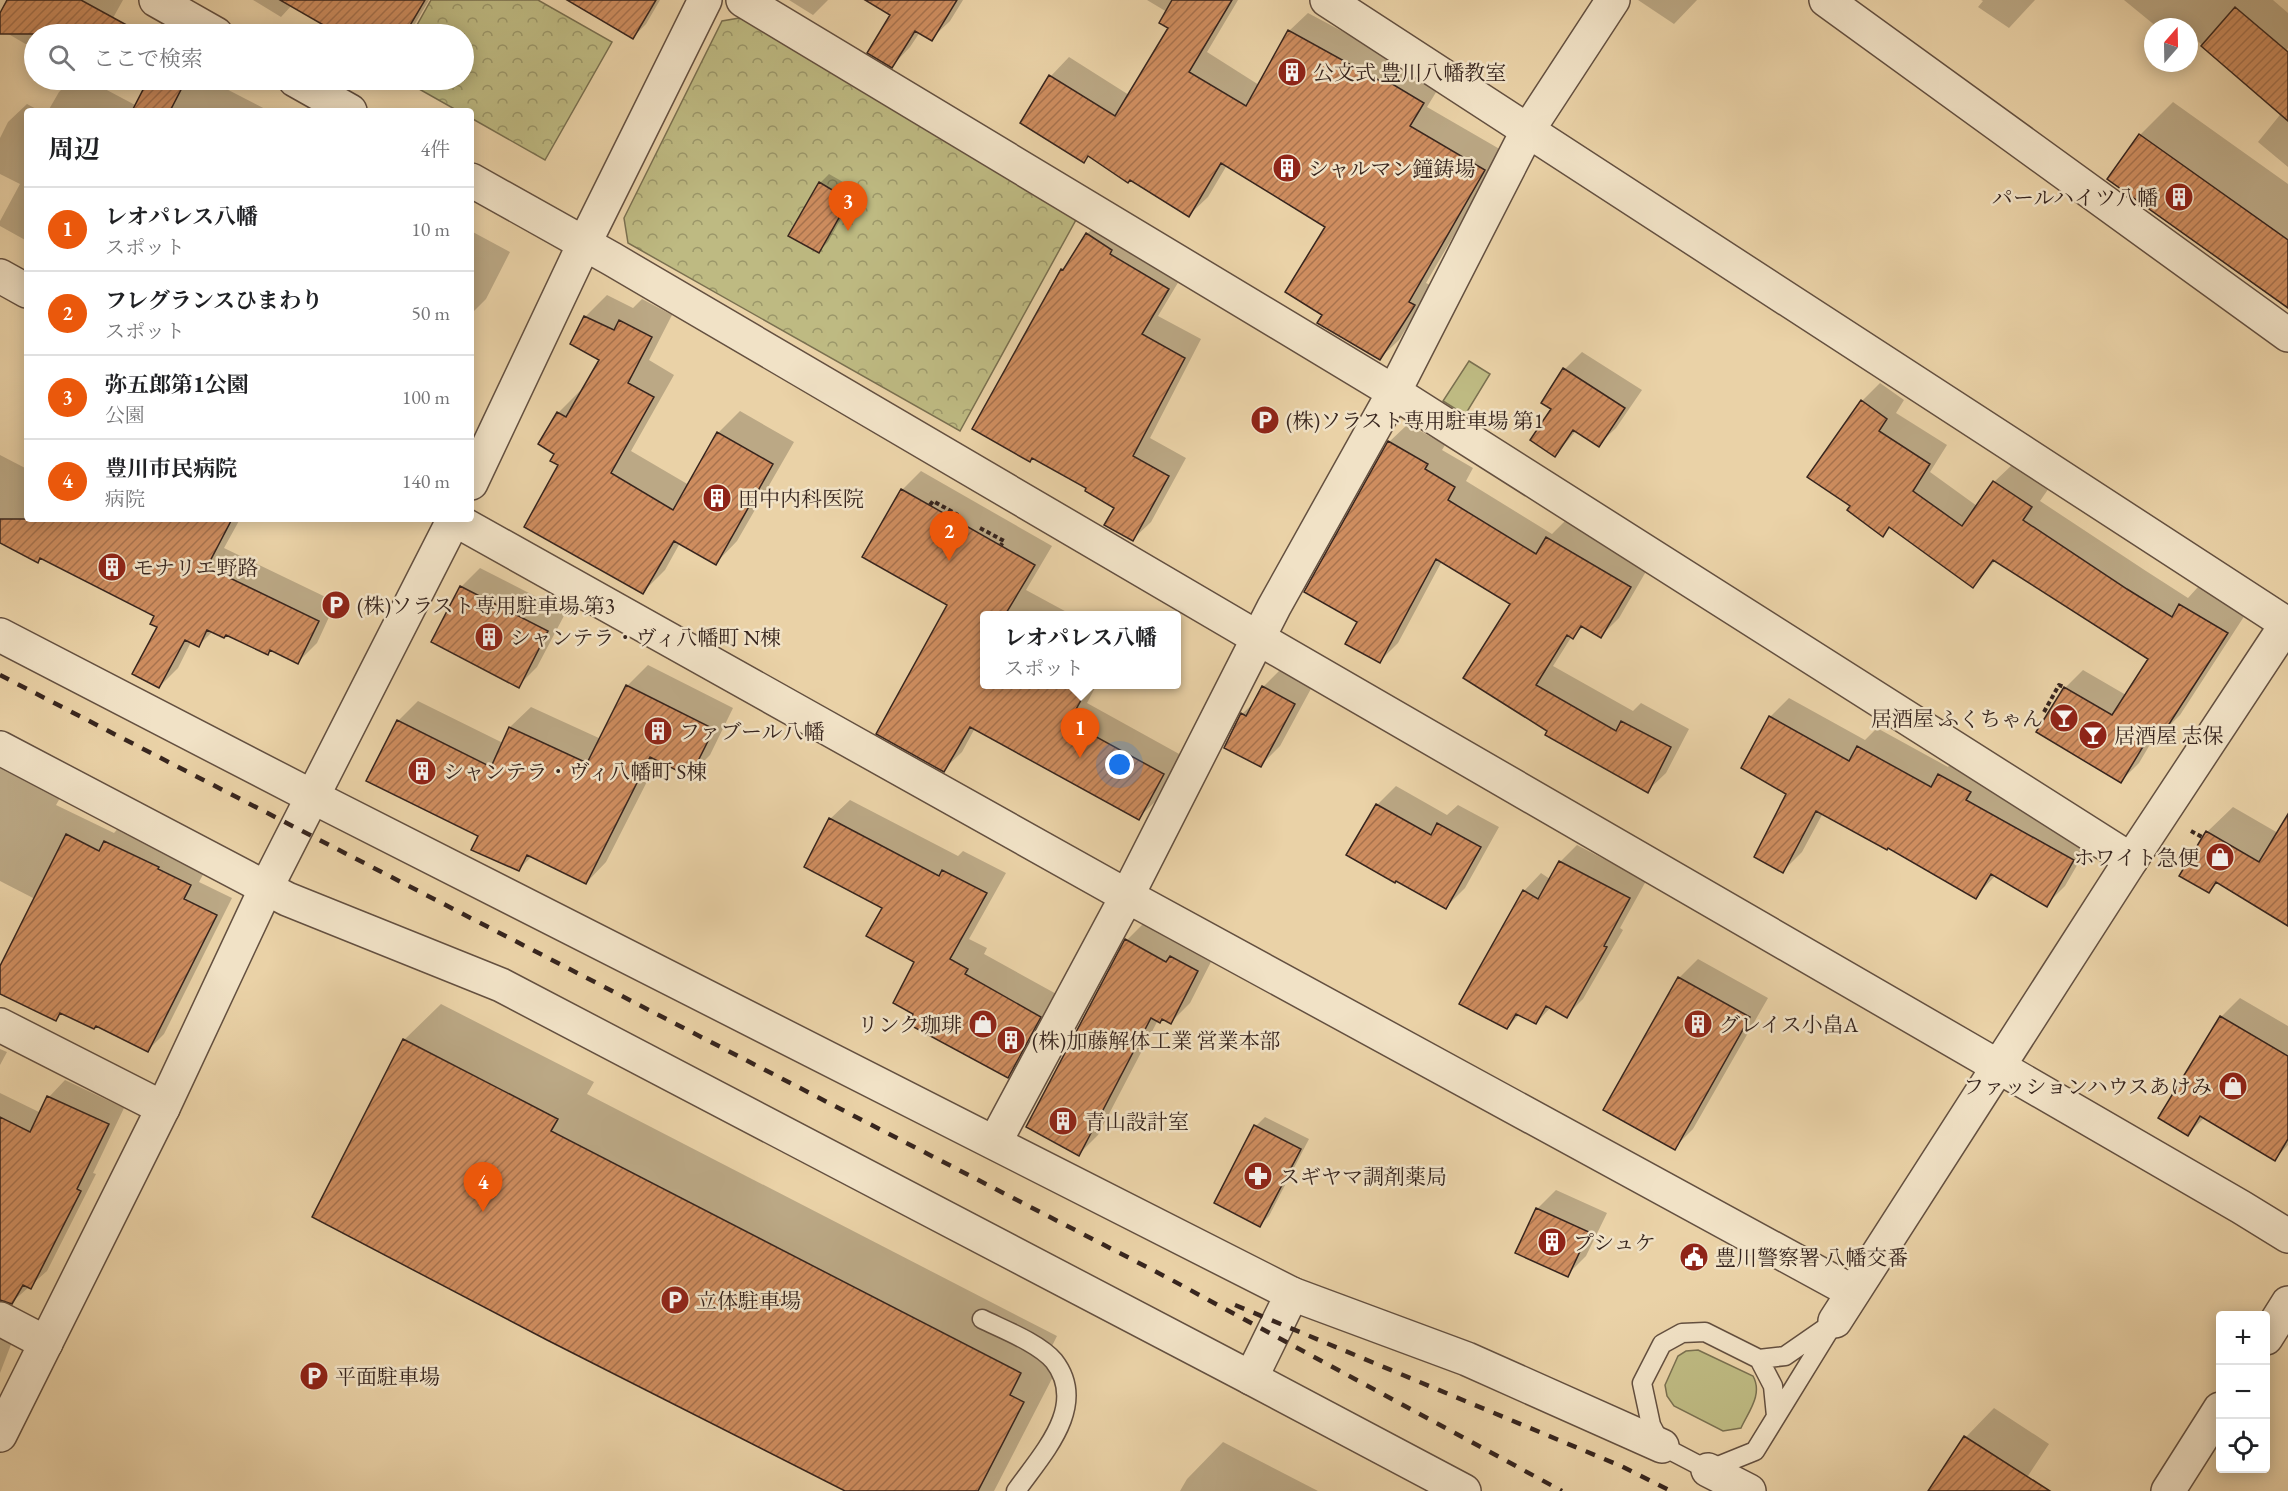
<!DOCTYPE html>
<html lang="ja">
<meta charset="utf-8">
<style>
body{margin:0;font-family:"EB Garamond","Noto Serif JP",serif;background:#f2f2f2;color:#202124}
.controls{position:absolute;right:18px;bottom:18px;display:grid;overflow:hidden;border-radius:6px;box-shadow:0 3px 15px #0003}
.controls button{width:54px;height:54px;display:grid;place-items:center;padding:0;border:0;border-bottom:2px solid #e0e0e0;background:#fff;color:#202124;font:30px sans-serif}
.compass{position:absolute;left:2144px;top:18px;width:54px;height:54px;border-radius:50%;background:#fff;box-shadow:0 3px 15px #0003;rotate:20deg}
.you{position:absolute;left:1120px;top:765px;width:21px;height:21px;margin:-15px;border:4px solid #fff;border-radius:50%;background:#1a73e8;box-shadow:0 0 0 9px #1a73e833}
.badge{display:grid;place-items:center;width:39px;height:39px;border-radius:50%;background:#ea580c;color:#fff;font-size:20px;font-weight:700}
.pin{position:absolute;translate:-50% -50px;filter:drop-shadow(0 2px 3px #0008)}
.pin::after{content:'';position:absolute;top:32px;width:21px;height:18px;background:inherit;clip-path:polygon(0 0,100% 0,50% 100%)}
.popup{position:absolute;left:980px;top:611px;width:201px;height:78px;box-sizing:border-box;display:grid;place-content:center;border-radius:6px;background:#fff;filter:drop-shadow(0 2px 4px #0005);font-size:20px;white-space:nowrap;color:#757577}
.popup b{font-size:22px;color:#202124}
.popup::after{content:'';position:absolute;left:50%;top:100%;margin-left:-12px;border:12px solid transparent;border-top-color:#fff}
.list{margin:0;padding:0;list-style:none}
h2{display:flex;justify-content:space-between;align-items:center;height:78px;margin:0;padding:0 24px;font-size:26px}
h2 small{font-size:20px;font-weight:400;color:#757577}
.list li{display:grid;grid-template-columns:39px 1fr auto;gap:18px;align-items:center;box-sizing:border-box;height:84px;padding:0 24px;border-top:2px solid #e0e0e0}
.list b{display:block;font-size:22px;white-space:nowrap}
.list p{margin:0;font-size:20px;white-space:nowrap;color:#757577}
.list em{font-size:20px;font-style:normal;color:#757577}
.icon{flex:none;width:33px;height:33px;fill:none;stroke:currentColor;stroke-width:2;stroke-linecap:round;stroke-linejoin:round}
.map{position:relative;flex:none;width:2288px;height:1491px;overflow:hidden}
.search{position:absolute;background:#fff;box-shadow:0 3px 15px #0003;left:24px;top:24px;width:450px;height:66px;display:flex;align-items:center;gap:15px;box-sizing:border-box;padding:0 21px;border-radius:33px;color:#757577;font-size:22px}
.panel{position:absolute;background:#fff;box-shadow:0 3px 15px #0003;left:24px;top:108px;width:450px;height:414px;border-radius:6px}
.map>svg:first-child{display:block}
.green{fill:#beba82;stroke:#7a7050;stroke-width:1.5}
.forest{fill:url(#forest-crowns);stroke:#7a7050;stroke-width:1.5}
.shadow{fill:#0003}
.building{fill:url(#building-hatch);stroke:#37251e;stroke-width:1.5}
.lines{fill:none;stroke-linecap:round;stroke-linejoin:round}
.service-casing{stroke:#645040;stroke-width:21}
.minor-casing{stroke:#645040;stroke-width:36}
.tertiary-casing{stroke:#645040;stroke-width:36}
.path{stroke:#37251e;stroke-width:4;stroke-dasharray:4.5 3;stroke-linecap:butt}
.service{stroke:#f1e2c6;stroke-width:18}
.minor{stroke:#f1e2c6;stroke-width:33}
.tertiary{stroke:#f1e2c6;stroke-width:33}
.rail{stroke:#37251e;stroke-width:4.5;stroke-dasharray:10 10;stroke-linecap:butt}
.labels{text-anchor:middle;dominant-baseline:central;stroke-width:5;stroke-linejoin:round;paint-order:stroke}
.poi-label{font-size:21px;fill:#37251e;stroke:#f1e2c6;text-anchor:start}
</style>
<div class="map">
<svg width="2288" height="1491" viewBox="0 0 2288 1491">
<defs>
<pattern id="forest-crowns" width="20" height="18" patternUnits="userSpaceOnUse" patternTransform="scale(1.5)"><rect width="20" height="18" fill="#beba82"/><path d="M2 6a3 3 0 1 1 6 0M12 15a3 3 0 1 1 6 0" fill="none" stroke="#9b976a"/></pattern>
<pattern id="building-hatch" width="6" height="6" patternUnits="userSpaceOnUse" patternTransform="scale(1.5)"><rect width="6" height="6" fill="#ce8d5f"/><path d="M-1 1l2-2M0 6l6-6M5 7l2-2" fill="none" stroke="#a8734e"/></pattern>
</defs>
<rect width="100%" height="100%" fill="#ead2a7"/>
<filter id="stains"><feTurbulence type="fractalNoise" baseFrequency=".00333" numOctaves="4"/><feColorMatrix values="0 0 0 0 .2 0 0 0 0 .09 0 0 0 0 .02 0 0 0 .5 -.17"/></filter>
<radialGradient id="worn" r=".72"><stop offset=".6" stop-color="#630" stop-opacity="0"/><stop offset="1" stop-color="#630" stop-opacity=".3"/></radialGradient>
<!-- green -->
<path class="green" d="M1469,361L1490,374L1465,415L1443,401Z
M1698,1350L1753,1376C1763,1394 1749,1411 1741,1428L1723,1431L1674,1406L1667,1396L1665,1385L1678,1356L1686,1351Z"/>
<!-- forest -->
<path class="forest" d="M431,0H538L612,42L545,160L471,118V111H458L403,80H464V34H412Z
M745,17L1077,218L960,431L628,243L624,218L722,21Z"/>
<!-- shadow -->
<path class="shadow" d="M9,0H123L104,34H34V49L0,29V16Z
M253,0H429L409,34H342L292,5L281,17Z
M570,0H660L646,24L633,37Z
M789,0H828L813,15Z
M875,0H963L950,21L931,39L920,32L910,47L892,66L893,11Z
M1147,0H1238L1207,52L1259,85L1289,31L1308,13L1441,84L1427,107L1503,151L1426,283L1432,286L1399,340L1380,358L1324,315L1327,227L1227,165L1208,197L1189,215L1090,155L1083,161L1051,76L1069,57L1129,95L1170,28L1167,12Z
M1638,0H1697L1674,24Z
M1981,0H2035L2009,28L1978,7L1983,1Z
M2124,0H2273L2288,13V48L2251,87L2194,38L2189,42V27H2157Z
M71,80H88L137,106L150,80H209L269,111H48L59,92Z
M2173,102L2288,184V306L2140,135Z
M27,104L40,111H27V241L0,226V221L20,184L0,174V138L8,122Z
M2288,105V167L2258,142Z
M829,174L857,190L828,242L819,251L820,183Z
M1105,216L1185,271L1158,316L1201,339L1150,438L1186,458L1151,522L1133,539L1116,507L1062,270L1070,261L1087,234Z
M471,231L510,252L486,299L471,314Z
M607,295L633,308L642,299L672,315L649,360L674,375L631,451L689,485L718,433L740,411L794,442L737,541L716,563L680,543L665,570L643,592L560,465L556,453L540,444L558,413L580,391L582,392L601,359L572,344L585,317Z
M1582,352L1642,390L1616,428L1598,445L1576,431L1555,455L1553,409L1565,369Z
M1880,383L1904,400L1896,413L1947,445L1930,472L1977,506L1994,482L2013,464L2049,488L2040,501L2146,571L2188,598L2198,587L2245,615L2180,715L2162,733L2158,731L2139,763L2121,781L2065,688L2083,670L2126,695L2150,659L1996,560L1973,586L1891,527L1883,535L1852,506L1862,401Z
M1408,424L1445,445L1442,450L1473,468L1466,481L1552,534L1566,520L1648,568L1619,618L1601,636L1584,626L1572,636L1553,666L1633,711L1641,703L1689,729L1666,773L1647,791L1549,731L1512,603L1442,561L1398,643L1380,661L1359,621L1389,442Z
M0,455L27,469V519H240L224,548L336,602L317,643L298,662L272,649L268,653L226,634L213,631L199,645L191,642L178,668L159,687V627L156,615L41,557L38,561L0,542Z
M921,471L1052,546L1026,590L1074,616H984V684H1097L1087,703L1181,755L1157,800L1138,818L975,728L962,752L943,770L949,604L864,557L902,490Z
M480,568L566,612L537,667L518,686L461,587Z
M648,665L733,708L710,755L689,776L658,760L606,862L586,883L532,856L519,869L480,835L398,721L418,701L503,743L510,727L531,707L601,739L627,686Z
M1282,668L1313,685L1280,746L1261,765L1242,714L1256,701L1263,687Z
M1789,698L1865,740L1877,728L1948,767L1958,756L2091,841L2065,886L2046,905L1996,875L1975,897L1888,846L1823,813L1802,852L1783,871L1788,793L1770,717Z
M0,767L60,798L56,805L114,833L121,825L206,869L199,882L232,898L164,1034L148,1050L97,1024L63,1012L56,1019L0,992V970L35,899L0,881Z
M1396,786L1447,815L1458,805L1499,827L1465,888L1446,907L1377,805Z
M850,800L958,856L963,851L1006,873L969,939L987,948L984,954L1060,996L1028,1056L1008,1076L915,1013L916,962L830,819Z
M2233,807L2278,833L2288,817V909L2218,882L2209,892L2207,832Z
M1577,845L1646,881L1620,928L1623,930L1583,999L1566,1016L1551,1007L1536,1023L1520,1014L1507,1028L1461,1003L1524,891L1541,873L1550,879L1560,862Z
M1146,921L1216,952L1190,1003L1171,1022L1163,1018L1158,1020L1098,1135L1079,1154L1127,940Z
M1698,959L1768,998L1693,1129L1674,1148L1679,978Z
M2240,998L2288,1026V1145L2275,1159L2205,1117L2188,1134L2160,1117L2221,1017Z
M441,1004L594,1082L587,1094L1057,1336L1046,1358L1059,1365L994,1491H847L404,1040Z
M0,1049L7,1052L0,1065Z
M65,1080L124,1108L93,1173L96,1174L47,1271L12,1302L0,1296V1093L41,1113L49,1097Z
M1265,1117L1309,1139L1269,1216L1260,1225L1256,1126Z
M1556,1190L1607,1213L1586,1256L1567,1275L1537,1209Z
M0,1308L12,1342L0,1373Z
M1994,1408L2049,1444L2018,1491H1930L1966,1437Z
M1223,1442L1318,1491H1180L1187,1479Z"/>
<!-- building -->
<path class="building" d="M7,0H81L143,34H0V13Z
M280,0H425L405,34H339Z
M567,0H656L633,39Z
M865,0H957L932,41L915,31L892,68L867,53L890,15Z
M1172,0H1232L1189,72L1246,106L1288,30L1382,82L1384,79L1424,103L1410,126L1485,170L1409,302L1415,305L1380,360L1317,323L1322,315L1285,292L1325,227L1221,163L1189,217L1130,180L1128,183L1088,156L1084,163L1020,123L1049,75L1115,116L1168,28L1159,23Z
M2235,7L2288,52V121L2201,46Z
M148,80H186L170,111H132Z
M2139,134L2288,240V308L2107,179Z
M819,182L849,200L819,253L788,236Z
M1086,233L1112,250L1110,254L1169,289L1142,334L1185,358L1133,456L1169,476L1133,541L1104,525L1114,508L1085,491L1086,488L1032,458L1030,462L972,429L1061,269L1063,270Z
M584,316L614,330L619,320L652,337L628,383L654,397L611,473L673,510L717,432L773,464L716,565L674,541L643,594L524,527L558,465L550,461L554,454L538,444L557,412L566,417L599,360L570,344Z
M1563,368L1625,408L1599,447L1573,430L1555,457L1530,440L1551,409L1541,403Z
M1861,400L1887,419L1879,431L1930,464L1913,491L1962,526L1993,481L2032,507L2023,520L2127,589L2172,617L2179,604L2228,633L2162,735L2153,730L2121,783L2036,732L2064,687L2112,715L2148,659L1993,560L1973,588L1889,527L1883,537L1847,510L1850,506L1807,477Z
M1388,441L1428,464L1425,469L1455,487L1448,500L1536,554L1546,537L1631,587L1601,638L1581,626L1573,639L1567,635L1536,685L1616,731L1621,721L1671,747L1648,793L1545,735L1547,731L1463,678L1510,604L1436,559L1380,663L1345,644L1357,622L1304,592Z
M901,489L1035,565L1005,615H984V684H1090L1069,722L1164,774L1139,820L970,727L944,772L876,734L947,605L862,557Z
M0,519H232L207,567L319,621L298,664L270,650L268,655L226,635L224,638L207,630L199,647L185,640L159,688L132,674L157,627L150,624L154,616L40,558L38,563L0,543Z
M460,586L548,631L519,688L431,642Z
M626,685L714,729L690,777L650,757L586,884L527,855L519,871L471,850L478,836L366,781L397,720L491,767L509,727L587,763Z
M1262,686L1295,704L1261,767L1224,748L1241,713L1246,716Z
M1769,716L1849,761L1857,746L1931,787L1938,774L1971,792L1966,800L2074,860L2047,907L1991,874L1976,899L1888,848L1887,850L1816,811L1783,873L1754,857L1786,794L1741,768Z
M1376,804L1431,835L1437,823L1481,847L1446,909L1396,881L1395,883L1346,855Z
M2288,814V926L2216,882L2209,893L2179,876L2206,831L2259,862Z
M829,818L939,876L942,870L987,893L950,959L968,969L965,974L1041,1017L1008,1078L908,1024L913,1014L893,1003L914,962L866,936L882,908L804,867Z
M66,834L99,851L104,841L159,867L158,869L191,885L184,899L217,915L148,1052L96,1026L94,1029L60,1013L56,1021L0,994V966Z
M1559,861L1630,898L1604,946L1607,947L1567,1018L1546,1006L1536,1024L1516,1014L1507,1029L1459,1004L1523,890L1538,899Z
M1125,939L1166,962L1170,956L1198,971L1171,1024L1162,1019L1160,1023L1151,1018L1079,1156L1026,1127Z
M1678,977L1750,1017L1675,1150L1603,1110Z
M2220,1016L2288,1056V1139L2275,1161L2200,1116L2188,1136L2158,1118Z
M403,1039L558,1119L551,1131L1021,1373L1010,1395L1024,1402L978,1491H845L547,1340L312,1217Z
M47,1096L109,1124L77,1189L81,1191L31,1289L23,1285L12,1304L0,1300V1117L30,1132Z
M1254,1125L1301,1149L1260,1227L1214,1203Z
M1536,1208L1589,1232L1568,1277L1515,1253Z
M1964,1436L2050,1491H1928Z"/>
<g class="lines">
<!-- service casing -->
<g class="service-casing">
<path id="service" d="M982,1319C1002,1329 1039,1343 1054,1361C1089,1406 1042,1454 1016,1491
M1759,1359L1785,1356L1824,1329
M1776,1416L1773,1386L1759,1359L1705,1332L1682,1333L1662,1344L1642,1383L1651,1425L1662,1446L1708,1470L1755,1451L1835,1321"/>
</g>
<!-- minor casing -->
<g class="minor-casing">
<path id="minor" d="M743,0L1394,392L2131,860
M1327,0L2287,624
M0,276L27,291
M454,519L1127,896L1853,1292
M0,635L313,797L1292,1294L1251,1378L501,985L287,899L0,748
M0,1025L163,1108
M995,1142L1127,896L1274,607L1394,392L1528,130L1613,0
M0,1319L46,1343
M1708,1470L1749,1491"/>
</g>
<!-- tertiary casing -->
<g class="tertiary-casing">
<path id="tertiary" d="M156,0L216,34
M1826,0L2288,335
M295,80L350,111
M471,180L612,259L1258,638L2241,1207L2288,1236
M471,483L584,244L705,0
M1292,1294L1467,1359L1662,1446
M1835,1321L2131,860L2288,622
M2266,1338L2288,1303
M1251,1378L1464,1491
M0,1435L163,1108L266,888L454,519
M2168,1491L2220,1409"/>
</g>
<!-- path -->
<path class="path" d="M930,505L933,501L958,515
M980,528L1004,541L1001,545
M2044,712L2059,685L2064,687
M2191,831L2202,837"/>
<!-- service -->
<use href="#service" class="service"/>
<!-- minor -->
<use href="#minor" class="minor"/>
<!-- tertiary -->
<use href="#tertiary" class="tertiary"/>
<!-- rail -->
<path class="rail" d="M0,675L1168,1278L1562,1491
M1235,1305L1621,1466L1671,1491"/>
</g>
<!-- icons -->
<defs>
<g id="building-disc" transform="scale(1.5)"><circle r="9.5" fill="#8f2418" stroke="#f1e2c6"/><path d="M-4-6H4V6H1V3H-1V6H-4ZM-2.5-4.3h1.7v1.8h-1.7ZM.8-4.3h1.7v1.8H.8ZM-2.5-1h1.7V.8h-1.7ZM.8-1h1.7V.8H.8Z" fill="#fff"/></g>
<g id="parking-disc" transform="scale(1.5)"><circle r="9.5" fill="#8f2418" stroke="#f1e2c6"/><path d="M-3.5-5.5H1a3.5 3.5 0 0 1 0 7H-1V5.5H-3.5ZM-1-3.4V-.6H.8a1.4 1.4 0 0 0 0-2.8Z" fill="#fff"/></g>
<g id="bar-disc" transform="scale(1.5)"><circle r="9.5" fill="#8f2418" stroke="#f1e2c6"/><path d="M-6-5H6L.8 .8V4.5H3.5V6h-7V4.5H-.8V.8Z" fill="#fff"/></g>
<g id="shop-disc" transform="scale(1.5)"><circle r="9.5" fill="#8f2418" stroke="#f1e2c6"/><path d="M-5-2.5h2.3a2.7 3.5 0 0 1 5.4 0H5L5.5 6h-11ZM-1.5-2.5h3a1.5 2.3 0 0 0-3 0Z" fill="#fff"/></g>
<g id="pharmacy-disc" transform="scale(1.5)"><circle r="9.5" fill="#8f2418" stroke="#f1e2c6"/><path d="M-2-6h4v4h4v4h-4v4h-4v-4h-4v-4h4Z" fill="#fff"/></g>
<g id="civic-disc" transform="scale(1.5)"><circle r="9.5" fill="#8f2418" stroke="#f1e2c6"/><path d="M-.6-6.5H3V-4.5H.6V-3L4-1V1h2V6H-6V1h2V-1L-.6-3ZM-1.2 2.5V6h2.4V2.5Z" fill="#fff"/></g>
</defs>
<g fill-rule="evenodd">
<use href="#building-disc" x="1292" y="72"/>
<use href="#building-disc" x="1287" y="168"/>
<use href="#building-disc" x="2179" y="197"/>
<use href="#parking-disc" x="1265" y="420"/>
<use href="#building-disc" x="717" y="498"/>
<use href="#building-disc" x="112" y="567"/>
<use href="#parking-disc" x="336" y="605"/>
<use href="#building-disc" x="489" y="637"/>
<use href="#bar-disc" x="2064" y="718"/>
<use href="#building-disc" x="658" y="731"/>
<use href="#bar-disc" x="2093" y="735"/>
<use href="#building-disc" x="422" y="771"/>
<use href="#shop-disc" x="2220" y="857"/>
<use href="#shop-disc" x="983" y="1024"/>
<use href="#building-disc" x="1698" y="1024"/>
<use href="#building-disc" x="1011" y="1040"/>
<use href="#shop-disc" x="2233" y="1086"/>
<use href="#building-disc" x="1063" y="1121"/>
<use href="#pharmacy-disc" x="1258" y="1176"/>
<use href="#building-disc" x="1552" y="1242"/>
<use href="#civic-disc" x="1694" y="1257"/>
<use href="#parking-disc" x="675" y="1300"/>
<use href="#parking-disc" x="314" y="1376"/>
</g>
<g class="labels">
<!-- poi labels -->
<g class="poi-label">
<text x="1313" y="72">公文式 豊川八幡教室</text>
<text x="1308" y="168">シャルマン鐘鋳場</text>
<text x="2158" y="197" text-anchor="end">パールハイツ八幡</text>
<text x="1286" y="420">(株)ソラスト専用駐車場 第1</text>
<text x="738" y="498">田中内科医院</text>
<text x="133" y="567">モナリエ野路</text>
<text x="357" y="605">(株)ソラスト専用駐車場 第3</text>
<text x="510" y="637">シャンテラ・ヴィ八幡町 N棟</text>
<text x="2043" y="718" text-anchor="end">居酒屋 ふくちゃん</text>
<text x="679" y="731">ファブール八幡</text>
<text x="2114" y="735">居酒屋 志保</text>
<text x="443" y="771">シャンテラ・ヴィ八幡町 S棟</text>
<text x="2199" y="857" text-anchor="end">ホワイト急便</text>
<text x="962" y="1024" text-anchor="end">リンク珈琲</text>
<text x="1719" y="1024">グレイス小畠A</text>
<text x="1032" y="1040">(株)加藤解体工業 営業本部</text>
<text x="2212" y="1086" text-anchor="end">ファッションハウスあけみ</text>
<text x="1084" y="1121">青山設計室</text>
<text x="1279" y="1176">スギヤマ調剤薬局</text>
<text x="1573" y="1242">プシュケ</text>
<text x="1715" y="1257">豊川警察署 八幡交番</text>
<text x="696" y="1300">立体駐車場</text>
<text x="335" y="1376">平面駐車場</text>
</g>
</g>
<rect width="100%" height="100%" filter="url(#stains)"/>
<rect width="100%" height="100%" fill="url(#worn)"/>
</svg>
<div class="controls">
<button>+</button>
<button>−</button>
<button><svg class="icon" aria-label="locate" viewBox="0 0 24 24"><circle cx="12" cy="12" r="6"/><path d="M12 2v4M12 18v4M2 12h4M18 12h4"/></svg></button>
</div>
<svg class="compass" viewBox="-18 -18 36 36"><path d="M0-13l5 13h-10z" fill="#e53935"/><path d="M0 13l5-13h-10z" fill="#757577"/></svg>
<div class="you"></div>
<div class="pin badge" style="left:1080px;top:758px">1</div>
<div class="popup"><b>レオパレス八幡</b>スポット</div>
<div class="pin badge" style="left:949px;top:561px">2</div>
<div class="pin badge" style="left:848px;top:231px">3</div>
<div class="pin badge" style="left:483px;top:1212px">4</div>
<div class="search"><svg class="icon" aria-label="search" viewBox="0 0 24 24"><circle cx="10" cy="10" r="6"/><path d="M15 15l6 6"/></svg>ここで検索</div>
<section class="panel">
<h2>周辺<small>4件</small></h2>
<ul class="list">
<li><span class="badge">1</span><div><b>レオパレス八幡</b><p>スポット</p></div><em>10 m</em></li>
<li><span class="badge">2</span><div><b>フレグランスひまわり</b><p>スポット</p></div><em>50 m</em></li>
<li><span class="badge">3</span><div><b>弥五郎第1公園</b><p>公園</p></div><em>100 m</em></li>
<li><span class="badge">4</span><div><b>豊川市民病院</b><p>病院</p></div><em>140 m</em></li>
</ul>
</section>
</div>
